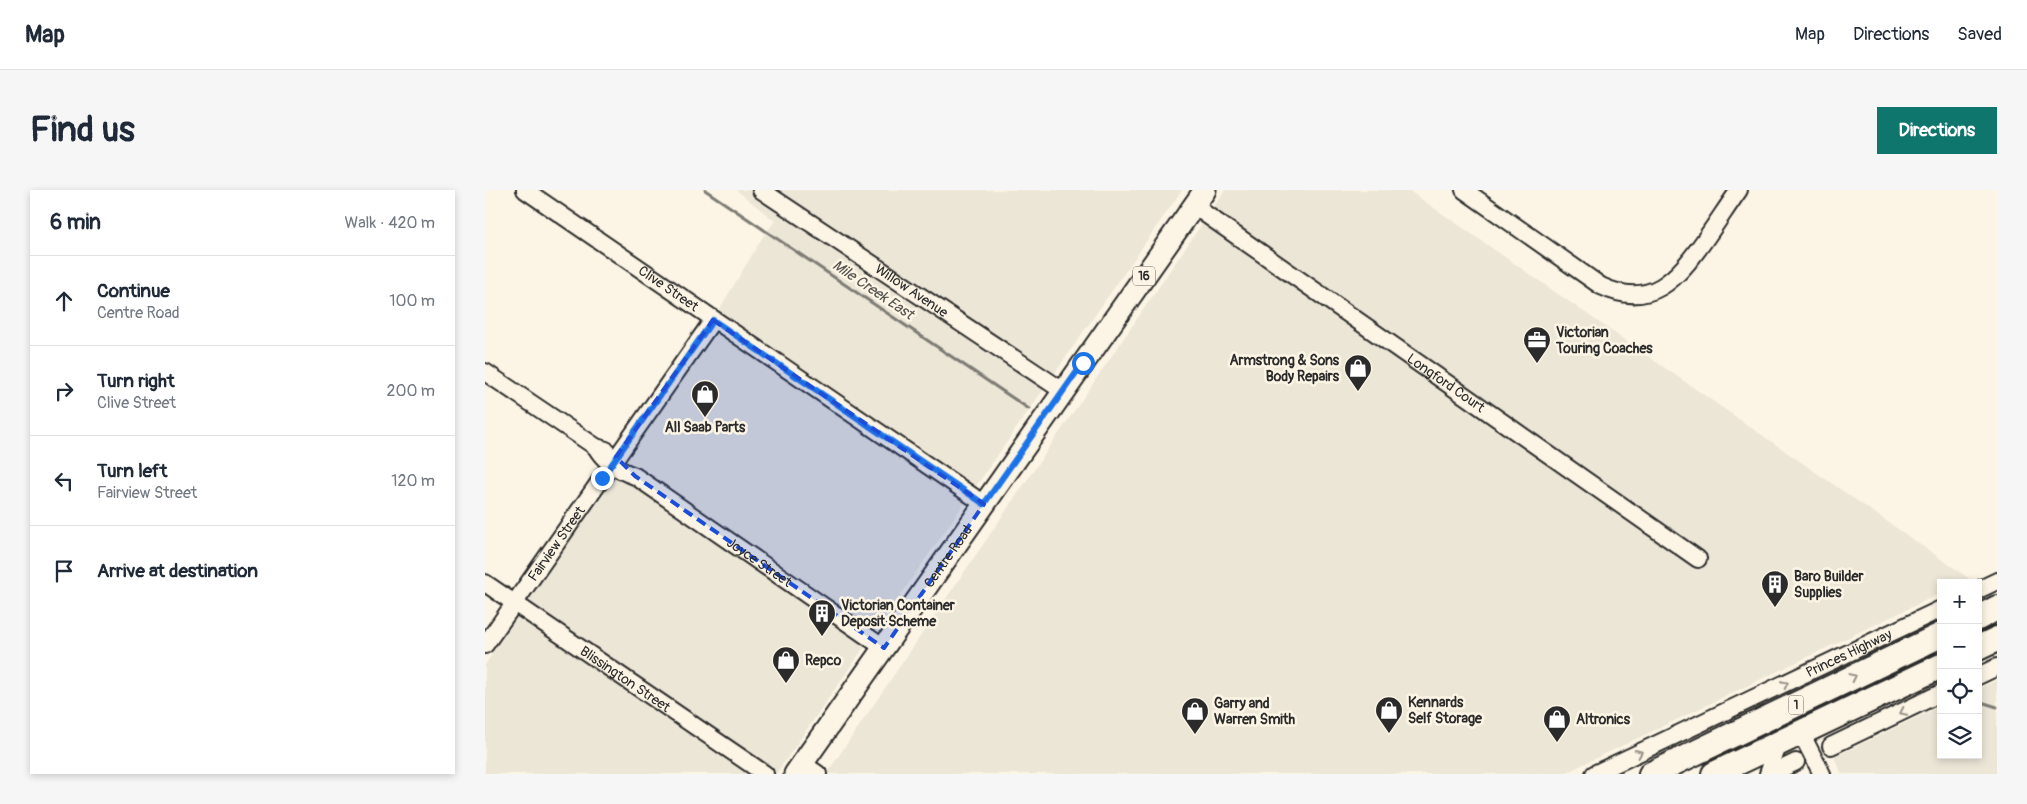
<!DOCTYPE html>
<meta charset="utf-8">
<style>
body{margin:0;font-family:Pangolin,sans-serif;background:#f6f6f7;color:#1f2937}
.controls{position:absolute;right:15px;bottom:15px;display:grid;overflow:hidden;border-radius:0px;box-shadow:0 2px 8px #0003}
.controls button{width:45px;height:45px;display:grid;place-items:center;padding:0;border:0;border-bottom:1px solid #e0e1e3;background:#fff;color:#1f2937;font:25px sans-serif}
.stop{position:absolute;width:15px;height:15px;margin:-11px;border:4px solid #1a73e8;border-radius:50%;background:#fff}
.stop.end{background:#1a73e8;border-color:#fff;box-shadow:0 1px 5px #0008}
.list{margin:0;padding:0;list-style:none}
h2{display:flex;justify-content:space-between;align-items:center;height:65px;margin:0;padding:0 20px;font-size:21px}
h2 small{font-size:16px;font-weight:400;color:#747a83}
.list li{display:grid;grid-template-columns:32px 1fr auto;gap:15px;align-items:center;box-sizing:border-box;height:90px;padding:0 20px;border-top:1px solid #e0e1e3}
.list b{display:block;font-size:19px;white-space:nowrap}
.list p{margin:0;font-size:16px;white-space:nowrap;color:#747a83}
.list em{font-size:16px;font-style:normal;color:#747a83}
.icon{flex:none;width:28px;height:28px;fill:none;stroke:currentColor;stroke-width:2;stroke-linecap:round;stroke-linejoin:round}
.map{position:relative;flex:none;width:1512px;height:584px;overflow:hidden;border-radius:0px}
header{display:flex;align-items:center;gap:30px;box-sizing:border-box;height:70px;padding:0 25px;background:#fff;border-bottom:1px solid #e0e1e3}
header strong{font-size:24px}
nav{display:flex;gap:28px;margin-inline-start:auto;font-size:18px}
.intro{display:flex;align-items:center;justify-content:space-between;box-sizing:border-box;height:120px;padding:0 30px}
h1{margin:0;font-size:35px}
.button{padding:12px 22px;border-radius:0px;background:#0f766e;color:#fff;font-size:18px;font-weight:700}
main{display:flex;gap:30px;padding:0 30px}
aside{flex:1;background:#fff;border-radius:0px;box-shadow:0 2px 8px #0003}
.map>svg:first-child{display:block}
.built{fill:#ece6d7}
.lines{fill:none;stroke-linecap:round;stroke-linejoin:round}
.stream{stroke:#7d7b74;stroke-width:3}
.minor-casing{stroke:#2b2b2b;stroke-width:20}
.major-casing{stroke:#2b2b2b;stroke-width:25}
.highway-casing{stroke:#2b2b2b;stroke-width:28}
.minor{stroke:#fcf5e5;stroke-width:16}
.major{stroke:#fcf5e5;stroke-width:21}
.highway{stroke:#fcf5e5;stroke-width:24}
.oneway{stroke:#949088}
.route{stroke:#1a73e8;stroke-width:6}
.marked{fill:#1d4ed8;fill-opacity:0.2;stroke:#1d4ed8;stroke-width:4;stroke-dasharray:10 6;stroke-linejoin:round}
.labels{text-anchor:middle;dominant-baseline:central;stroke-width:5;stroke-linejoin:round;paint-order:stroke}
.shield{fill:#fcf5e5;stroke:#6a6863;stroke-width:1}
.shield-label{font-size:12px;font-weight:bold;fill:#2b2b2b}
.street-label{font-size:14px;fill:#2b2b2b;stroke:#fcf5e5}
.poi-label{font-size:14px;font-weight:bold;fill:#2b2b2b;stroke:#fcf5e5;text-anchor:start}
.water-label{font-size:15px;font-style:italic;fill:#545350;stroke:#fcf5e5}
</style>
<header>
<strong>Map</strong>
<nav><a>Map</a><a>Directions</a><a>Saved</a></nav>
</header>
<div class="intro"><h1>Find us</h1><a class="button">Directions</a></div>
<main>
<aside>
<h2>6 min<small>Walk · 420 m</small></h2>
<ul class="list">
<li><svg class="icon" aria-label="ahead" viewBox="0 0 24 24"><path d="M12 20V5M6 11l6-6 6 6"/></svg><div><b>Continue</b><p>Centre Road</p></div><em>100 m</em></li>
<li><svg class="icon" aria-label="right" viewBox="0 0 24 24"><path d="M7 20v-9h11M14 6l5 5-5 5"/></svg><div><b>Turn right</b><p>Clive Street</p></div><em>200 m</em></li>
<li><svg class="icon" aria-label="left" viewBox="0 0 24 24"><path d="M17 20v-9H6M10 6l-5 5 5 5"/></svg><div><b>Turn left</b><p>Fairview Street</p></div><em>120 m</em></li>
<li><svg class="icon" aria-label="arrive" viewBox="0 0 24 24"><path d="M6 21V4h12l-3 4 3 4H6"/></svg><div><b>Arrive at destination</b></div></li>
</ul>
</aside>
<div class="map">
<svg width="1512" height="584" viewBox="0 0 1512 584">
<rect width="100%" height="100%" fill="#fcf5e5"/>
<filter id="ink" filterUnits="userSpaceOnUse"><feTurbulence type="fractalNoise" baseFrequency=".02" numOctaves="2"/><feDisplacementMap in="SourceGraphic" scale="10" xChannelSelector="R" yChannelSelector="G"/><feConvolveMatrix kernelMatrix="1 2 1 2 8 2 1 2 1" color-interpolation-filters="sRGB"/></filter>
<g filter="url(#ink)">
<!-- built -->
<path class="built" d="M251,0H697L291,584H0V475L228,130L277,48L290,31Z
M740,0H923L1485,389L1477,393H1456V403L1078,584H335L338,580L342,583Z
M1512,490V584H1357L1349,567L1456,516V565H1493V499Z"/>
<g class="lines">
<!-- stream -->
<path class="stream" d="M220,0L544,219
M1493,511L1512,517"/>
<!-- minor casing -->
<g class="minor-casing">
<g id="minor">
<path id="s1" d="M40,0L499,314"/>
<path id="s2" d="M276,0L578,201"/>
<path d="M979,0L1116,96C1166,120 1192,89 1219,51C1231,34 1242,17 1254,0"/>
<path id="s3" d="M709,16L1213,369"/>
<path d="M0,182L111,257L121,260"/>
<path id="s4" d="M111,257C119,272 135,281 150,286L399,458"/>
<path id="s5" d="M0,393L280,584"/>
<path d="M1493,400L1512,391"/>
<path id="s6" d="M0,455L228,130"/>
<path d="M1493,486L1512,477"/>
<path d="M1316,543L1337,584"/>
<path d="M1346,556L1456,503"/>
<path d="M317,573L333,584"/>
<path id="s7" d="M1109,584L1456,419"/>
<path d="M1283,584L1294,553"/>
<path d="M1286,584L1311,572"/>
</g>
</g>
<!-- major casing -->
<g class="major-casing">
<g id="major">
<path id="s8" d="M310,584L720,0"/>
</g>
</g>
<!-- highway casing -->
<g class="highway-casing">
<path id="highway" d="M1493,428L1512,418
M1493,458L1512,449
M1166,584L1456,445
M1229,584L1456,476"/>
</g>
<!-- minor -->
<use href="#minor" class="minor"/>
<!-- major -->
<use href="#major" class="major"/>
<!-- highway -->
<use href="#highway" class="highway"/>
</g>
<!-- one-way arrows -->
<defs><path id="oneway-chevron" d="M-2-3.5L2.5 0L-2 3.5" fill="none" stroke-width="1.6" stroke-linecap="round" stroke-linejoin="round" transform="scale(1.25)"/></defs>
<g class="oneway">
<use href="#oneway-chevron" transform="translate(1368 487) rotate(-26)"/>
<use href="#oneway-chevron" transform="translate(1300 494) rotate(-26)"/>
<use href="#oneway-chevron" transform="translate(1418 522) rotate(154)"/>
<use href="#oneway-chevron" transform="translate(1154 563) rotate(-25)"/>
</g>
</g>
<g class="lines" filter="url(#ink)">
<!-- route -->
<path class="route" d="M117,288L228,130L499,314L598,173"/>
</g>
<!-- marked area -->
<path class="marked" d="M228,130L499,314L399,458L150,286L131,267Z"/>
<!-- icons -->
<defs>
<g id="office-pin" transform="scale(1.4375)"><path d="M0 17L-7.5 6A9.5 9.5 0 1 1 7.5 6Z" fill="#2b2b2b" stroke="#fcf5e5"/><path d="M-6-3h4V-5.5h4V-3h4V5H-6ZM-1-4.5V-3h2v-1.5ZM-6 0V1H6V0Z" fill="#fff"/></g>
<g id="shop-pin" transform="scale(1.4375)"><path d="M0 17L-7.5 6A9.5 9.5 0 1 1 7.5 6Z" fill="#2b2b2b" stroke="#fcf5e5"/><path d="M-5-2.5h2.3a2.7 3.5 0 0 1 5.4 0H5L5.5 6h-11ZM-1.5-2.5h3a1.5 2.3 0 0 0-3 0Z" fill="#fff"/></g>
<g id="building-pin" transform="scale(1.4375)"><path d="M0 17L-7.5 6A9.5 9.5 0 1 1 7.5 6Z" fill="#2b2b2b" stroke="#fcf5e5"/><path d="M-4-6H4V6H1V3H-1V6H-4ZM-2.5-4.3h1.7v1.8h-1.7ZM.8-4.3h1.7v1.8H.8ZM-2.5-1h1.7V.8h-1.7ZM.8-1h1.7V.8H.8Z" fill="#fff"/></g>
</defs>
<g fill-rule="evenodd">
<use href="#office-pin" x="1052" y="150"/>
<use href="#shop-pin" x="873" y="178"/>
<use href="#shop-pin" x="220" y="204"/>
<use href="#building-pin" x="1290" y="394"/>
<use href="#building-pin" x="337" y="423"/>
<use href="#shop-pin" x="301" y="470"/>
<use href="#shop-pin" x="904" y="520"/>
<use href="#shop-pin" x="710" y="521"/>
<use href="#shop-pin" x="1072" y="529"/>
</g>
<g class="labels">
<!-- shield labels -->
<g class="shield">
<rect x="648" y="76.5" width="22" height="19" rx="4"/>
<rect x="1303.5" y="505.5" width="15" height="19" rx="4"/>
</g>
<g class="shield-label">
<text x="659" y="86">16</text>
<text x="1311" y="515">1</text>
</g>
<!-- street labels -->
<g class="street-label">
<text stroke="none"><textPath href="#s1" startOffset="174">Clive Street</textPath></text>
<text stroke="none"><textPath href="#s2" startOffset="181">Willow Avenue</textPath></text>
<text stroke="none"><textPath href="#s3" startOffset="308">Longford Court</textPath></text>
<text stroke="none"><textPath href="#s6" startOffset="124">Fairview Street</textPath></text>
<text stroke="none"><textPath href="#s8" startOffset="266">Centre Road</textPath></text>
<text stroke="none"><textPath href="#s4" startOffset="201">Joyce Street</textPath></text>
<text stroke="none"><textPath href="#s7" startOffset="282">Princes Highway</textPath></text>
<text stroke="none"><textPath href="#s5" startOffset="170">Blissington Street</textPath></text>
</g>
<!-- poi labels -->
<g class="poi-label">
<text x="1071" y="142">Victorian<tspan x="1071" dy="16">Touring Coaches</tspan></text>
<text x="854" y="170" text-anchor="end">Armstrong &amp; Sons<tspan x="854" dy="16">Body Repairs</tspan></text>
<text x="220" y="237" text-anchor="middle">All Saab Parts</text>
<text x="1309" y="386">Baro Builder<tspan x="1309" dy="16">Supplies</tspan></text>
<text x="356" y="415">Victorian Container<tspan x="356" dy="16">Deposit Scheme</tspan></text>
<text x="320" y="470">Repco</text>
<text x="923" y="512">Kennards<tspan x="923" dy="16">Self Storage</tspan></text>
<text x="729" y="513">Garry and<tspan x="729" dy="16">Warren Smith</tspan></text>
<text x="1091" y="529">Altronics</text>
</g>
<!-- water labels -->
<g class="water-label">
<text transform="translate(388 100) rotate(34)">Mile Creek East</text>
</g>
</g>
</svg>
<div class="controls">
<button>+</button>
<button>−</button>
<button><svg class="icon" aria-label="locate" viewBox="0 0 24 24"><circle cx="12" cy="12" r="6"/><path d="M12 2v4M12 18v4M2 12h4M18 12h4"/></svg></button>
<button><svg class="icon" aria-label="layers" viewBox="0 0 24 24"><path d="M12 4l9 5-9 5-9-5zM3 14l9 5 9-5"/></svg></button>
</div>
<div class="stop" style="left:598px;top:173px"></div>
<div class="stop end" style="left:117px;top:288px"></div>
</div>
</main>
